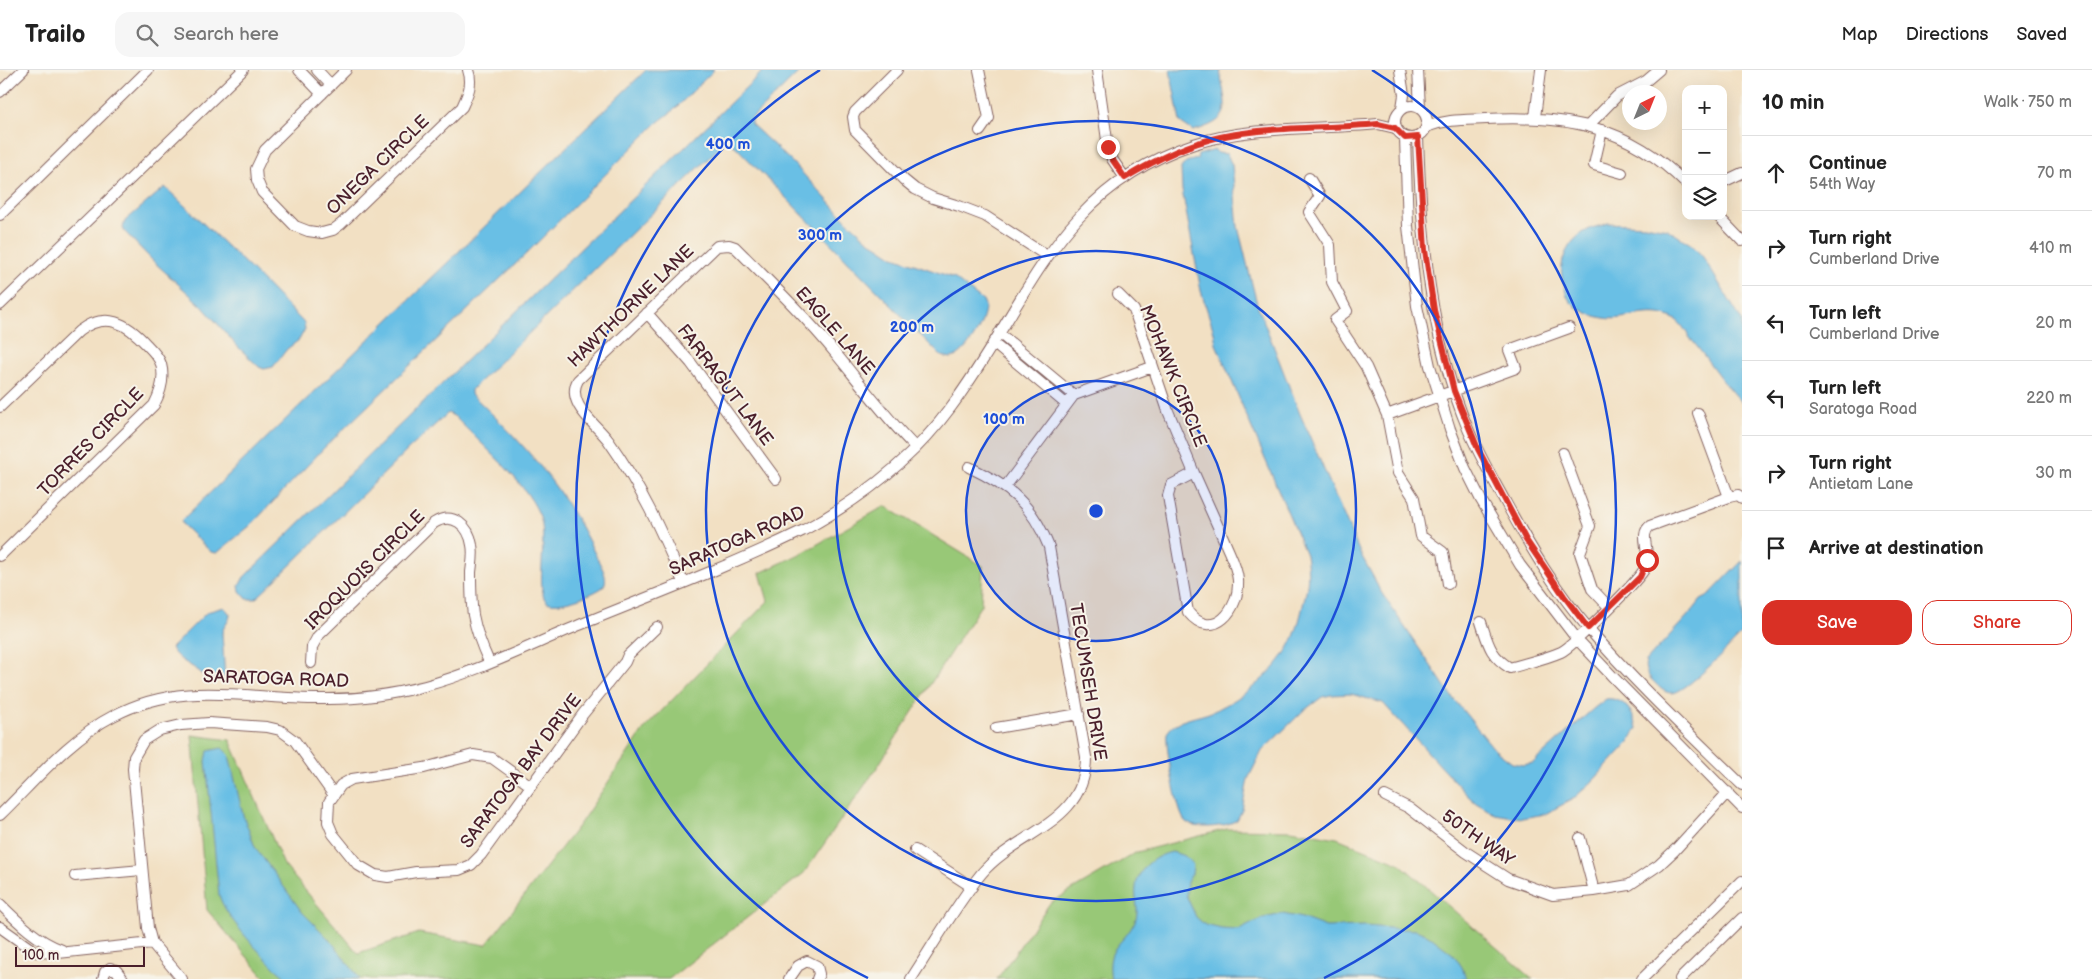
<!DOCTYPE html>
<meta charset="utf-8">
<style>
body{margin:0;font-family:"Balsamiq Sans",sans-serif;background:#f6f6f6;color:#222}
.controls{position:absolute;right:15px;top:15px;display:grid;overflow:hidden;border-radius:10px;box-shadow:0 5px 20px #0002}
.controls button{width:45px;height:45px;display:grid;place-items:center;padding:0;border:0;border-bottom:1px solid #e0e0e0;background:#fff;color:#222;font:25px sans-serif}
.compass{position:absolute;left:1622px;top:15px;width:45px;height:45px;border-radius:50%;background:#fff;box-shadow:0 5px 20px #0002;rotate:43deg}
.scale{position:absolute;left:15px;bottom:12px;width:130px;box-sizing:border-box;padding-left:5px;border:2px solid #4a1f2b;border-top:0;font-size:14px;line-height:18px;white-space:nowrap;color:#4a1f2b;-webkit-text-stroke:4px #f7f3e8;paint-order:stroke}
.stop{position:absolute;width:15px;height:15px;margin:-11px;border:4px solid #d93025;border-radius:50%;background:#fff}
.stop.end{background:#d93025;border-color:#fff;box-shadow:0 1px 5px #0008}
.list{margin:0;padding:0;list-style:none}
h2{display:flex;justify-content:space-between;align-items:center;height:65px;margin:0;padding:0 20px;font-size:21px}
h2 small{font-size:16px;font-weight:400;color:#767676}
.list li{display:grid;grid-template-columns:32px 1fr auto;gap:15px;align-items:center;box-sizing:border-box;height:75px;padding:0 20px;border-top:1px solid #e0e0e0}
.list b{display:block;font-size:19px;white-space:nowrap}
.list p{margin:0;font-size:16px;white-space:nowrap;color:#767676}
.list em{font-size:16px;font-style:normal;color:#767676}
.actions{display:flex;gap:10px;padding:15px 20px}
.actions a{flex:1;padding:11px 0;border:1px solid #d93025;border-radius:15px;text-align:center;font-size:18px;color:#d93025}
.actions .main{background:#d93025;color:#fff}
.icon{flex:none;width:28px;height:28px;fill:none;stroke:currentColor;stroke-width:2;stroke-linecap:round;stroke-linejoin:round}
.map{position:relative;flex:none;width:1742px;height:909px;overflow:hidden}
header{display:flex;align-items:center;gap:30px;box-sizing:border-box;height:70px;padding:0 25px;background:#fff;border-bottom:1px solid #e0e0e0}
header strong{font-size:24px}
nav{display:flex;gap:28px;margin-inline-start:auto;font-size:18px}
.search{width:350px;height:45px;background:#f6f6f6;display:flex;align-items:center;gap:12px;box-sizing:border-box;padding:0 18px;border-radius:15px;color:#767676;font-size:19px}
main{display:flex}
aside{flex:1;background:#fff}
.map>svg:first-child{display:block}
.green{fill:#98c877;stroke:#717451}
.water{fill:#69bfe5;stroke:#5a6f88}
.lines{fill:none;stroke-linecap:round;stroke-linejoin:round}
.minor-casing{stroke:#856360;stroke-width:12}
.minor{stroke:#fff;stroke-width:10}
.route{stroke:#d93025;stroke-width:6}
.ring{fill:none;stroke:#1d4ed8;stroke-width:2.5}
.labels{text-anchor:middle;dominant-baseline:central;stroke-width:4;stroke-linejoin:round;paint-order:stroke}
.street-label{font-size:18px;fill:#4a1f2b;stroke:#f7f3e8}
.centre{fill:#1d4ed8;stroke:#f7f3e8;stroke-width:2.5}
.ring-label{font-size:15px;text-anchor:middle;font-weight:bold;fill:#1d4ed8;stroke:#f7f3e8;stroke-width:4;stroke-linejoin:round;paint-order:stroke}
</style>
<header>
<strong>Trailo</strong>
<div class="search"><svg class="icon" aria-label="search" viewBox="0 0 24 24"><circle cx="10" cy="10" r="6"/><path d="M15 15l6 6"/></svg>Search here</div>
<nav><a>Map</a><a>Directions</a><a>Saved</a></nav>
</header>
<main>
<div class="map">
<svg width="1742" height="909" viewBox="0 0 1742 909">
<rect width="100%" height="100%" fill="#f7f3e8"/>
<filter id="ink" filterUnits="userSpaceOnUse"><feTurbulence type="fractalNoise" baseFrequency=".02" numOctaves="2"/><feDisplacementMap in="SourceGraphic" scale="10" xChannelSelector="R" yChannelSelector="G"/><feConvolveMatrix kernelMatrix="1 2 1 2 8 2 1 2 1" color-interpolation-filters="sRGB"/></filter>
<filter id="wash" filterUnits="userSpaceOnUse"><feTurbulence type="fractalNoise" baseFrequency=".0096" numOctaves="4" result="noise"/><feDisplacementMap in="SourceGraphic" scale="20" xChannelSelector="R" yChannelSelector="G"/><feGaussianBlur stdDeviation="1.12" result="paint"/><feColorMatrix in="noise" values="0 0 0 0 0 0 0 0 0 0 0 0 0 0 0 0 0 1.4 0 .05"/><feComposite in="paint" operator="in"/></filter>
<g filter="url(#wash)">
<rect width="100%" height="100%" fill="#f2e0c3"/>
<!-- green -->
<path class="green" d="M885,436L983,496L981,535L876,699L804,803L669,909H266L207,840L192,665L230,670L284,795L358,883L419,863L486,875L579,755L645,658L768,531L760,503L802,483Z
M1227,759L1291,760L1337,768L1399,793L1533,909H997L1050,833L1137,782Z"/>
<!-- water -->
<path class="water" d="M646,0H714L675,39L657,53L527,183L323,379L251,455L217,483L211,482L183,455L181,451Z
M764,0H801L751,49V54L793,93L847,151L867,169L894,187L954,208L984,232C990,246 966,286 951,288L941,286L735,76L725,72L471,320V324C525,374 564,418 596,486C600,495 610,508 603,517C595,524 554,539 546,531C535,518 549,465 539,444C524,410 481,374 454,346L448,343L411,377L262,523L255,529H247L240,521L239,516L244,507Z
M1170,0H1220C1225,37 1236,49 1193,61L1180,52Z
M1215,80L1218,83L1227,84L1232,95L1238,157L1257,234L1300,344L1360,483L1375,510L1379,519L1452,627L1495,680L1512,693L1523,695L1533,693L1593,639L1606,629C1624,627 1634,643 1637,658L1629,672L1593,711L1573,729L1545,744L1522,748L1513,747L1495,744L1476,733L1467,725L1383,633L1351,624L1331,625L1322,627L1302,642L1262,681L1248,709L1242,740L1237,750C1226,757 1194,761 1185,751C1177,743 1165,675 1167,663C1175,648 1199,648 1214,641C1244,627 1277,602 1292,571C1298,558 1301,544 1304,531C1308,515 1309,501 1306,485L1216,274L1214,262L1201,221L1182,120L1181,98L1186,92L1197,89L1198,85Z
M165,117L252,200L304,253L305,259L299,270L287,279L273,297L264,299L259,297L237,276L202,236L153,191L125,162L123,158L125,151Z
M1608,153L1645,155L1667,159L1692,175L1703,187L1742,251V333C1722,313 1708,289 1690,268C1686,262 1682,254 1676,250C1657,239 1640,245 1621,248C1605,251 1587,245 1574,235C1566,229 1566,221 1563,212C1557,191 1570,167 1590,159C1596,156 1602,156 1608,153Z
M1742,491V564C1731,575 1686,623 1672,623C1665,623 1660,618 1656,614C1649,607 1643,601 1646,591L1694,539L1701,530L1707,527Z
M224,537L230,544C230,552 223,556 222,563L225,609H207C198,596 178,593 171,578L207,542Z
M222,678L229,685L243,745L255,777L302,842L331,871L360,909H287C283,904 277,901 273,896C257,880 225,846 219,825L206,691L208,681Z
M1172,782L1185,786L1193,795L1192,804L1187,812L1186,825L1196,847L1205,855L1222,859L1239,860L1263,848L1283,844L1302,848L1326,857L1365,856L1416,860L1428,865L1454,885L1462,897L1466,909H1111C1105,874 1124,876 1135,851C1140,840 1134,829 1136,817C1138,798 1154,786 1172,782Z"/>
</g>
<g filter="url(#ink)">
<g class="lines">
<!-- minor casing -->
<g class="minor-casing">
<path id="minor" d="M299,0L322,24
M317,0L331,15
M346,0L265,80L256,99L257,110L262,122L295,156L308,161L322,163L333,160L341,154L462,37C468,24 473,14 468,0
M897,0L855,42L853,47L855,60L904,110L915,119L933,128L959,136L985,146L1047,186
M979,0L989,48L980,61
M1097,0L1108,77L1112,89L1125,108
M1400,0L1404,25L1402,38
M1418,0L1420,38
M0,22L23,0
M1395 52a16 16 0 1 1 32 0a16 16 0 1 1-32 0Z
M1535,47L1541,0
M1588,56L1617,26L1646,11L1659,0
M1426,57C1447,49 1464,50 1486,49C1565,45 1628,55 1686,114
M1602,60L1594,95L1622,103
M1418,67C1421,164 1430,269 1468,359C1479,385 1493,409 1506,433C1530,477 1556,521 1589,559C1636,614 1690,664 1742,715
M1405,68L1408,156L1417,236L1430,296L1450,359L1465,398L1481,430L1520,495L1576,568L1614,608L1742,738
M1309,108L1320,126L1309,142L1330,175L1332,212L1347,241L1335,250L1366,297L1387,345L1398,403L1414,428L1421,466L1443,482L1448,514
M1723,112L1742,103
M0,145L148,0
M1718,146L1742,171
M1118,224L1134,240L1168,341L1194,403
M0,235L243,0
M647,243L691,293L776,409
M999,263L1074,325
M993,273L1066,334
M0,337L79,261C106,241 127,253 147,275C152,280 159,287 161,294C165,309 161,322 154,335L0,486
M1698,343L1729,427
M1387,345L1516,298L1509,280L1569,258
M1563,383L1590,456L1580,483L1592,519L1609,537
M1194,403C1204,425 1214,448 1224,470C1229,483 1237,496 1238,510C1240,539 1213,573 1188,542L1168,426L1171,415Z
M1005,417L1074,325L1152,297
M683,512C662,462 640,415 608,370C595,353 565,333 578,310L717,176L729,175L735,177C770,212 806,247 837,285C863,317 887,349 916,378
M1481,552C1488,573 1490,586 1510,598C1526,593 1545,589 1561,582C1572,577 1640,509 1645,498C1652,482 1638,465 1650,456L1729,427L1738,425L1742,428
M311,593L312,577L318,566L434,453C453,441 469,456 472,475C474,484 472,493 471,502C471,516 471,531 473,545C476,561 482,577 489,592
M996,658L1079,644
M531,716L492,688L473,685L424,698L352,709L341,715L329,732L328,752L333,764L358,795L375,805L388,807L416,802L459,800L471,795L481,785L583,644L625,592L628,585L657,557
M1385,726L1409,738L1466,782L1508,809L1553,825L1594,821L1629,815L1659,795L1675,780L1728,722
M0,745C34,712 70,668 113,646C183,609 245,629 320,629C356,630 390,625 425,616C474,603 529,576 577,556C653,525 730,496 804,460C861,429 912,390 951,337C1029,233 1056,119 1194,74C1253,55 1317,60 1378,54L1395,58
M1580,768L1594,821
M915,780L972,817
M75,806L142,800
M0,834C18,852 37,871 62,880
M0,857L35,882L58,883L152,873L182,909
M152,873L148,858L133,699L134,687L144,670L160,660L181,655L209,653L267,657L280,660L295,671L333,724
M103,909L105,902L110,898L116,900L123,909
M789,909L798,896L807,891L817,896L819,904L817,909
M911,909C934,874 955,836 981,804C1017,761 1086,754 1086,687L1049,477C1032,434 1009,416 969,397
M1642,909L1742,811
M1680,909L1742,848"/>
</g>
<!-- minor -->
<use href="#minor" class="minor"/>
</g>
</g>
<g class="lines" filter="url(#ink)">
<!-- route -->
<path class="route" d="M1108,77L1112,89L1125,108C1155,90 1186,74 1220,67C1272,56 1326,59 1378,54L1395,58L1405,68L1418,67L1425,180L1434,240L1454,321L1478,379L1526,470L1564,526L1588,558L1640,507L1647,490"/>
</g>
<!-- distance rings -->
<circle cx="1096" cy="441" r="130" fill="#1d4ed8" fill-opacity=".12"/>
<g class="ring">
<circle cx="1096" cy="441" r="130"/>
<circle cx="1096" cy="441" r="260"/>
<circle cx="1096" cy="441" r="390"/>
<path d="M868 908A520 520 0 0 1 820 0M1372 0A520 520 0 0 1 1324 908"/>
</g>
<g class="labels">
<!-- street labels -->
<g class="street-label">
<text transform="translate(378 95) rotate(-44)">ONEGA CIRCLE</text>
<text transform="translate(631 236) rotate(-44)">HAWTHORNE LANE</text>
<text transform="translate(835 261) rotate(49)">EAGLE LANE</text>
<text transform="translate(1173 306) rotate(68)">MOHAWK CIRCLE</text>
<text transform="translate(725 315) rotate(53)">FARRAGUT LANE</text>
<text transform="translate(91 372) rotate(-46)">TORRES CIRCLE</text>
<text transform="translate(737 471) rotate(-24)">SARATOGA ROAD</text>
<text transform="translate(365 500) rotate(-45)">IROQUOIS CIRCLE</text>
<text transform="translate(276 609) rotate(2)">SARATOGA ROAD</text>
<text transform="translate(1088 612) rotate(81)">TECUMSEH DRIVE</text>
<text transform="translate(521 701) rotate(-53)">SARATOGA BAY DRIVE</text>
<text transform="translate(1478 768) rotate(35)">50TH WAY</text>
</g>
</g>
<circle cx="1096" cy="441" r="8" class="centre"/>
<g class="ring-label">
<text x="728" y="79">400 m</text>
<text x="820" y="170">300 m</text>
<text x="912" y="262">200 m</text>
<text x="1004" y="354">100 m</text>
</g>
</svg>
<div class="controls">
<button>+</button>
<button>−</button>
<button><svg class="icon" aria-label="layers" viewBox="0 0 24 24"><path d="M12 4l9 5-9 5-9-5zM3 14l9 5 9-5"/></svg></button>
</div>
<svg class="compass" viewBox="-18 -18 36 36"><path d="M0-13l5 13h-10z" fill="#e53935"/><path d="M0 13l5-13h-10z" fill="#767676"/></svg>
<div class="scale">100 m</div>
<div class="stop" style="left:1647px;top:490px"></div>
<div class="stop end" style="left:1108px;top:77px"></div>
</div>
<aside>
<h2>10 min<small>Walk · 750 m</small></h2>
<ul class="list">
<li><svg class="icon" aria-label="ahead" viewBox="0 0 24 24"><path d="M12 20V5M6 11l6-6 6 6"/></svg><div><b>Continue</b><p>54th Way</p></div><em>70 m</em></li>
<li><svg class="icon" aria-label="right" viewBox="0 0 24 24"><path d="M7 20v-9h11M14 6l5 5-5 5"/></svg><div><b>Turn right</b><p>Cumberland Drive</p></div><em>410 m</em></li>
<li><svg class="icon" aria-label="left" viewBox="0 0 24 24"><path d="M17 20v-9H6M10 6l-5 5 5 5"/></svg><div><b>Turn left</b><p>Cumberland Drive</p></div><em>20 m</em></li>
<li><svg class="icon" aria-label="left" viewBox="0 0 24 24"><path d="M17 20v-9H6M10 6l-5 5 5 5"/></svg><div><b>Turn left</b><p>Saratoga Road</p></div><em>220 m</em></li>
<li><svg class="icon" aria-label="right" viewBox="0 0 24 24"><path d="M7 20v-9h11M14 6l5 5-5 5"/></svg><div><b>Turn right</b><p>Antietam Lane</p></div><em>30 m</em></li>
<li><svg class="icon" aria-label="arrive" viewBox="0 0 24 24"><path d="M6 21V4h12l-3 4 3 4H6"/></svg><div><b>Arrive at destination</b></div></li>
</ul>
<div class="actions"><a class="main">Save</a><a>Share</a></div>
</aside>
</main>
